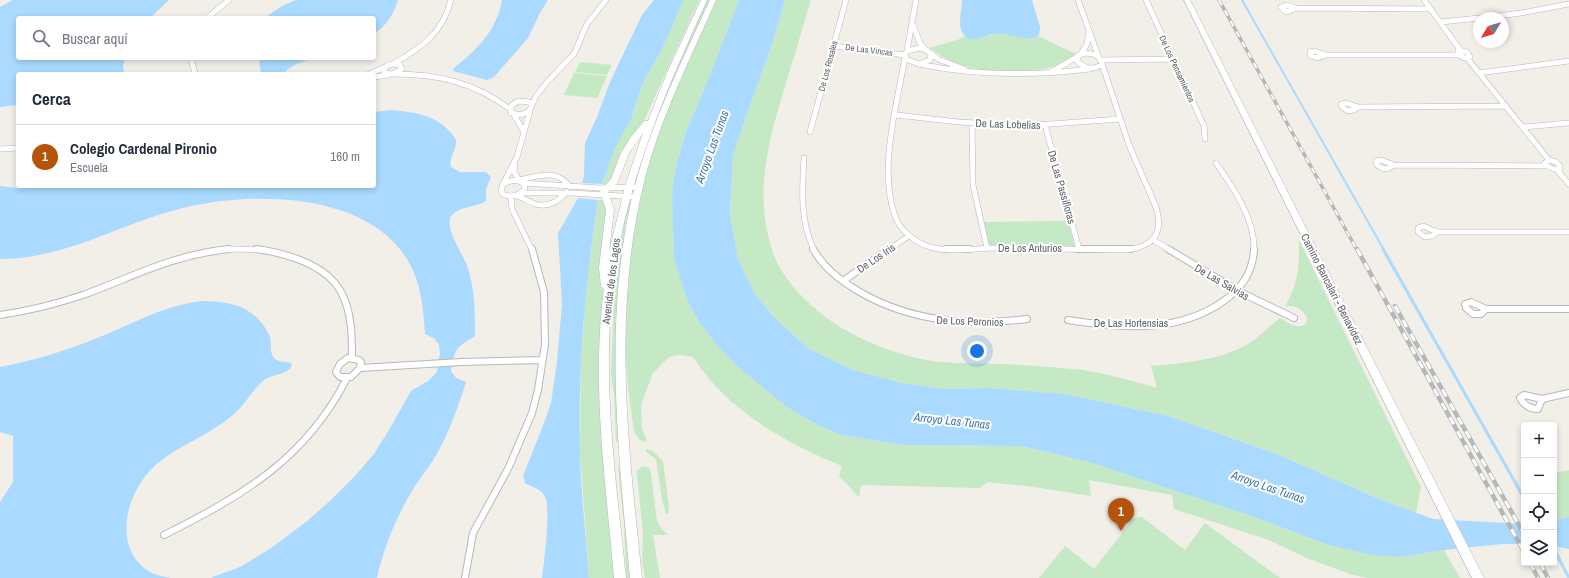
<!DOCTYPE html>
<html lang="es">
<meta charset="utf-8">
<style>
body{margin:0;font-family:"Archivo Narrow",sans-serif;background:#f2f2f3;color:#1f2937}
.controls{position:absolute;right:12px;bottom:12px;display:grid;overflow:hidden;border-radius:4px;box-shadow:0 2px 6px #0003}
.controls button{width:36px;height:36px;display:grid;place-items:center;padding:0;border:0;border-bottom:1px solid #e0e1e3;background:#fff;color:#1f2937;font:20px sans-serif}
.compass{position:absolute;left:1473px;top:12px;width:36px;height:36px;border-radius:50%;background:#fff;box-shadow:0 2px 6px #0003;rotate:232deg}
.you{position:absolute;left:977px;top:351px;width:14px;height:14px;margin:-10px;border:3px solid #fff;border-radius:50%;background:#1a73e8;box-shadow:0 0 0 6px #1a73e833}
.badge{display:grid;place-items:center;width:26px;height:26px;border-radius:50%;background:#b45309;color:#fff;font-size:13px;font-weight:700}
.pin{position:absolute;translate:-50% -33px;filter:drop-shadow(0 1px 2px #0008)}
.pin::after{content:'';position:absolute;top:21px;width:14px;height:12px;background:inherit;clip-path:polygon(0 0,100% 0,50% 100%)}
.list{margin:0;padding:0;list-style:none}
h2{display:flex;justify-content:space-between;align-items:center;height:52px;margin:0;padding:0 16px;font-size:17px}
h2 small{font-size:13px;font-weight:400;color:#747a83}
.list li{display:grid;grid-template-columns:26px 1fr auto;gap:12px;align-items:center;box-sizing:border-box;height:64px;padding:0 16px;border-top:1px solid #e0e1e3}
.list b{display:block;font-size:15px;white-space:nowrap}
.list p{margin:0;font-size:13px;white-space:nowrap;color:#747a83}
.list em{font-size:13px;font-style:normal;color:#747a83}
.icon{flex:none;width:22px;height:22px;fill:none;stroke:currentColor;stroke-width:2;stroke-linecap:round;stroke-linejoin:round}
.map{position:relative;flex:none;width:1569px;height:578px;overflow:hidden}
.search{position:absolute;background:#fff;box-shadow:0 2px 6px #0003;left:16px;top:16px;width:360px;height:44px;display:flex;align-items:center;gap:10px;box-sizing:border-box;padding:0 14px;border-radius:4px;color:#747a83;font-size:15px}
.panel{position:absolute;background:#fff;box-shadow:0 2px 6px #0003;left:16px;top:72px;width:360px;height:116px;border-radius:4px}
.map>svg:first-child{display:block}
.green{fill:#c5e8c5}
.water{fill:#aadaff}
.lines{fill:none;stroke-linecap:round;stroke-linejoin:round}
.stream-far1{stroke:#aadaff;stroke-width:2}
.stream{stroke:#aadaff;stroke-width:3}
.street-far1-casing{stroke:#b5b8bc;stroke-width:6}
.street-casing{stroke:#b5b8bc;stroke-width:8}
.secondary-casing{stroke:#b6babf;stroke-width:1}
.street-far1{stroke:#fff;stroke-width:5}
.street{stroke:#fff;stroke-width:6}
.secondary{fill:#fff;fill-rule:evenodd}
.rail-far1-casing{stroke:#b6b7b8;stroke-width:3.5}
.rail-casing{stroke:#b6b7b8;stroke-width:4.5}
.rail-far1{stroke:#fff;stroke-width:2;stroke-dasharray:6;stroke-linecap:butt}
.rail{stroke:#fff;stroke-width:3;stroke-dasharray:8;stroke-linecap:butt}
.labels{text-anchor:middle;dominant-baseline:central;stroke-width:4;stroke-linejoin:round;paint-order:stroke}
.far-street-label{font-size:9px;fill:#5f6368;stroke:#fff}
.street-label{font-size:11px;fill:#5f6368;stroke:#fff}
.water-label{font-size:12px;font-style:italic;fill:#4174aa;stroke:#fff}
</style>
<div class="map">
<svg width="1569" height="578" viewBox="0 0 1569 578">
<rect width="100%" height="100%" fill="#f1efe8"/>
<!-- green -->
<path class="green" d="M684,0H699L643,123L615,177L606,185L602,184L615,148L634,110L642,85L662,49Z
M706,0H710L649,136H647Z
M716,0H739L702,95L687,129L678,159L673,182L672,199L674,259L688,302L699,322L718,345L740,369L788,408L816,424L841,435L904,445L1022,446L1089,462L1257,518L1329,545L1401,557L1444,550L1460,578H1367L1350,574L1309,559L1266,539L1174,509L1172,495L1089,480L1091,496L1034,487L987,482L980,488L861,485L859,497L839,476L842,466C785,443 727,410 693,357L679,355L669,357L653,373L641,405L642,429L646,438V442L640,440L634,432C631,406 626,379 626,353C625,291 632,225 649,165C664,108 693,54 716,0Z
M785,0H811C803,24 797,49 789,73C773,126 754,182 769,239C771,245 772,252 775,258C784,279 802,298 819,312C848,336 894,355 932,361C954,364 978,363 1001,364C1028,365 1056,367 1083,370C1108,374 1133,381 1157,388L1151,366C1184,363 1218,361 1248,344C1259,337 1269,327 1280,318C1288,323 1297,330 1306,324L1307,318C1303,309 1295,305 1285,306C1299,282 1299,267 1299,240L1421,487L1416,513L1379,499L1277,454L1168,416L1065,394L989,388L944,389L902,383L853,370L809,349L776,319L756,296L738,259L730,215L733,154L772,44Z
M995,33L1036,37L1038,36L1076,54C1054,77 993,74 964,66C951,62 940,55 929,48L960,39L965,36L972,39Z
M580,62L612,65L607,75L575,72Z
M574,73L607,76L597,98L564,95Z
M598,200H605L607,202L602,273L615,578H589L580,450L581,360L587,278Z
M628,203H630L625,226L624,244L618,293L615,373L619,442H616L614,395L611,374L614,294L622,235Z
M1068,221L1075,246H989L984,222Z
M646,449L653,451L663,461L669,507L668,514H666L662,500L656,459L646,452Z
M642,466L649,468L651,473L657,521L661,528L668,535H653L660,578H645L642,561L643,532L637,476V471Z
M618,467H620L632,578H626L624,524Z
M1569,470V517L1555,521L1554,473Z
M1142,517L1185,550L1205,523L1280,578H1039L1065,546L1094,569L1134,518Z"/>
<!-- water -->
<path class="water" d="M13,0H169L150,18H18V58H125L123,66L124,74H18V105L0,107V7Z
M296,0H398C393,15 387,25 374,34V18H265L280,7Z
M502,0H548L540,13L528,38L494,77L487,80L453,71L454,68C477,50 497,30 502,0Z
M654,0H684L662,49L642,85L631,119L615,148L602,184L582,183L584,176L585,143L597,117L610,82L642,15Z
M739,0H785L772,44L733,154L730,215L738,259L756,296L776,319L809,349L853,370L902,383L944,389L989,388L1065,394L1168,416L1277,454L1379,499L1433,519L1524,524V544H1502L1444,550L1401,557L1373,555L1329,545L1257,518L1089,462L1022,446L904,445L841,435L816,424L788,408L740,369L717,345L699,322L688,302L674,259L672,199L673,182L678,159L687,129L702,95Z
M962,0H1032L1040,27L1039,35C1026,46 1006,27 985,36C979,39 970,42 965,36C956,27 962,11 962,0Z
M259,58H314C304,62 290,64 284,74H261Z
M391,110C416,112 442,116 456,140C457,150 448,158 451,167L460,172H486L491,177L486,189V201C477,207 460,206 452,215C443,225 461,252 466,263C475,286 475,312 475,336C455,348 455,349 451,371L456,378L466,382C459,405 450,429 439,450C432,463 423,474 415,486C398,513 384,546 377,578H210L240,567L271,548L306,522L332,499L354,477L374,454L389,430L411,391L428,381L437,372L440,353L439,345L434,338L425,334C424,315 422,296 416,278C385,191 256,190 183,208C120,223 67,259 0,259V186L17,188L29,186H374V112Z
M578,198L598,200C585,283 578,366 580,451C581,493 586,536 589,578H542C544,563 551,509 545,497C541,488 533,488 525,483L523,476L544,423L551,403L557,362L562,304L558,233Z
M204,301C234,302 256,307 270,337C272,343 269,352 274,358C278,363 285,361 291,363L292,366C286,376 272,373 263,381C252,390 245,405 233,415C211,434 182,444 159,462C138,479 123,510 127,537C129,551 137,565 150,572C155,575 163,576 170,578H0V502L13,482V436L0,432V367C34,361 68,350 100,337C134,323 167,304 204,301Z
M1569,517V549L1554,546V521Z"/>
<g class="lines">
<!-- stream-far1 -->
<path class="stream-far1" d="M1242,0L1384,250"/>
<!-- stream -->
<path class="stream" d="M1383,249L1524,498
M1554,549L1569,578"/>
<!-- street-far1 casing -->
<g class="street-far1-casing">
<path id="street-far1" d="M1078,0L1099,58
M1146,0L1204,126L1205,139
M1424,0L1461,51
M1286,5L1296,8L1287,12L1281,7Z
M1296,8L1431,9
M207,18L229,0
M1482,18L1521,13L1569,4
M1441,22L1479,18
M913,25L920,43L926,50
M833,46L905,55
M919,48L927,50L931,55L930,60L918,64L906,59L905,55L907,51Z
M907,51L916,0
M1314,51L1326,55C1320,58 1315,59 1310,55V52Z
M1458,51L1467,52L1470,57L1464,58L1458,54Z
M929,52L938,59L964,69
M1085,53C1093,53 1098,55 1102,62L1101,65C1092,71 1084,68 1077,61L1078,55Z
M1080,55L1087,44L1089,33
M1326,55H1459
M905,57C897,105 878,169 895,216C900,231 915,242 930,247C952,253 975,248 997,248C1040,248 1084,250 1127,250C1154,246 1164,233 1156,207L1129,145L1102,64
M191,58L195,74
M1467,58L1549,160
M1102,60L1172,59
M391,64L400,65L402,69L393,74L384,73L385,67Z
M393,64C421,48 443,33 451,0
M919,64C976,76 1032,76 1090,69
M1051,72L1077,57
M1479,73L1569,61
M369,74L385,67
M393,74C438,74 473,82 510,109
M374,77L388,75
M518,101L529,102L532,105L529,111L521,115L511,113V106Z
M1346,103L1358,107L1354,110L1348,111L1342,107L1341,104Z
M532,105L536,96L548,81L574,54L587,24L606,0
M1358,107L1506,106
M514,115L524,132
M896,115L959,122L1023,126L1120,119
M972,123L973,185L987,248
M1045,125L1079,249
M1523,127L1569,123
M810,132L846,0
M0,149L18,148
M804,158C802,190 800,221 814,250
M1381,160L1394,165C1387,170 1384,170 1377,165L1376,161Z
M1549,160L1556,162L1560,166V169C1554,170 1549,168 1545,163Z
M1216,163C1233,187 1255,219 1254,250
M515,165L514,172L519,180C539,176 556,168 570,187
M1394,165L1547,166
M1557,170L1569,184
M523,183L599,188L640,187
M504,184C510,180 516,179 523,183L525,188C520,196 513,197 504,195L501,191L503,184L517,157L530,111
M521,193H572L637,197
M517,196C524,198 529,202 535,204C547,208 559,201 567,192
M511,197L512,209L532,250
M1423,226L1437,232L1432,236L1425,237L1418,232V228Z
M1437,232H1569
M1153,240L1170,250
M218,250L233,249L265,250
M888,250L909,236"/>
</g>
<!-- street casing -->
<g class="street-casing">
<path id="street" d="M256,249C285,253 326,264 341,292C352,312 352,336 352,358
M813,249C824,268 840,280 858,291C911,322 967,326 1027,319
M946,249H969
M1077,249H1131
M1168,249L1240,292L1294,318
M843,281L889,249
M1471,302L1486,309L1481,314H1473L1466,308L1465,304Z
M1486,309H1569
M0,315C28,311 56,304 83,295C135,276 172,255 229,249
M1068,320C1121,328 1179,334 1225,300C1242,288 1253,271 1254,249
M348,358L359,360L361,362L360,368L351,377H340L336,372L340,364Z
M360,368L461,362L542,360
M1524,395L1542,399L1538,409C1529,409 1524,405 1520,398Z
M1542,399L1569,393
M164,535C242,496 306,459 347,378
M465,578L473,533L508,469L532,413L538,390L545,344L544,292L532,249"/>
</g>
<!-- secondary casing -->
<g class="secondary-casing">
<path id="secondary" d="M701,0H707C669,84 632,168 617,259C599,364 615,473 626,578H614C606,483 591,384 604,289L601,286L599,268L606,210L600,191L611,179L621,153L631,137L644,121H648L667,73ZM643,133L626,183L609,252L614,210L608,192L618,182L629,153Z
M710,0H716C690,59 660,119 644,182C612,311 628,447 642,578H630C618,447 602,310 636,182C653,119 683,59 710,0Z
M1184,0H1190L1484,578H1472Z"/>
</g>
<!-- street-far1 -->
<use href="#street-far1" class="street-far1"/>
<!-- street -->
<use href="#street" class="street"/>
<!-- secondary -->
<use href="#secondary" class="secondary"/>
<!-- rail-far1 casing -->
<g class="rail-far1-casing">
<path id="rail-far1" d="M1219,0L1357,250"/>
</g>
<!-- rail casing -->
<g class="rail-casing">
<path id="rail" d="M1357,249L1524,552
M1395,306L1524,534
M1530,563L1538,578
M1540,563L1548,578"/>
</g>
<!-- rail-far1 -->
<use href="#rail-far1" class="rail-far1"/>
<!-- rail -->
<use href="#rail" class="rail"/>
</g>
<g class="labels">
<!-- far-street labels -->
<g class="far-street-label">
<text transform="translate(869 50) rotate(7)">De Las Vincas</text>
<text transform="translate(828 66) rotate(-75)">De Los Rosales</text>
<text transform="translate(1177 69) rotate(65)">De Los Pensamientos</text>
</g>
<!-- street labels -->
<g class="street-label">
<text transform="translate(1008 124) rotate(2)">De Las Lobelias</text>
<text transform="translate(1062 187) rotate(74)">De Las Passifloras</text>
<text x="1030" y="248">De Los Anturios</text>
<text transform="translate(876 258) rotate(-34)">De Los Iris</text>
<text transform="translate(611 281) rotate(-83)">Avenida de los Lagos</text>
<text transform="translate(1222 282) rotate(30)">De Las Salvias</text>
<text transform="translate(1332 289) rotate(63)">Camino Bancalari - Benavídez</text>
<text transform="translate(970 321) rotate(2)">De Los Peronios</text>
<text x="1131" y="323">De Las Hortensias</text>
</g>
<!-- water labels -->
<g class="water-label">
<text transform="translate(712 147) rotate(-70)">Arroyo Las Tunas</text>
<text transform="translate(952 421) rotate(6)">Arroyo Las Tunas</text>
<text transform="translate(1268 487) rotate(19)">Arroyo Las Tunas</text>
</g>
</g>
</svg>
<div class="controls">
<button>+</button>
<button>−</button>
<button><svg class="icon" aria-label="locate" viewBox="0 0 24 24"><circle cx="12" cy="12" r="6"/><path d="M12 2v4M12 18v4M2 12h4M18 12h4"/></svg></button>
<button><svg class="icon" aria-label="layers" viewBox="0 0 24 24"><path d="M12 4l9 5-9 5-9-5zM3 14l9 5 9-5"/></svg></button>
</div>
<svg class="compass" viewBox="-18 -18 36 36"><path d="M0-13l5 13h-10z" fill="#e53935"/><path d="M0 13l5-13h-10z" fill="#747a83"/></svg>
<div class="you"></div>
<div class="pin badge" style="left:1121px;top:531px">1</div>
<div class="search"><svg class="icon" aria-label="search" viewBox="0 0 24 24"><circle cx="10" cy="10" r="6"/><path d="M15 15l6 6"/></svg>Buscar aquí</div>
<section class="panel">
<h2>Cerca<small></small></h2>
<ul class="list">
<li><span class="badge">1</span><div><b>Colegio Cardenal Pironio</b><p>Escuela</p></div><em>160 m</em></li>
</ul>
</section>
</div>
